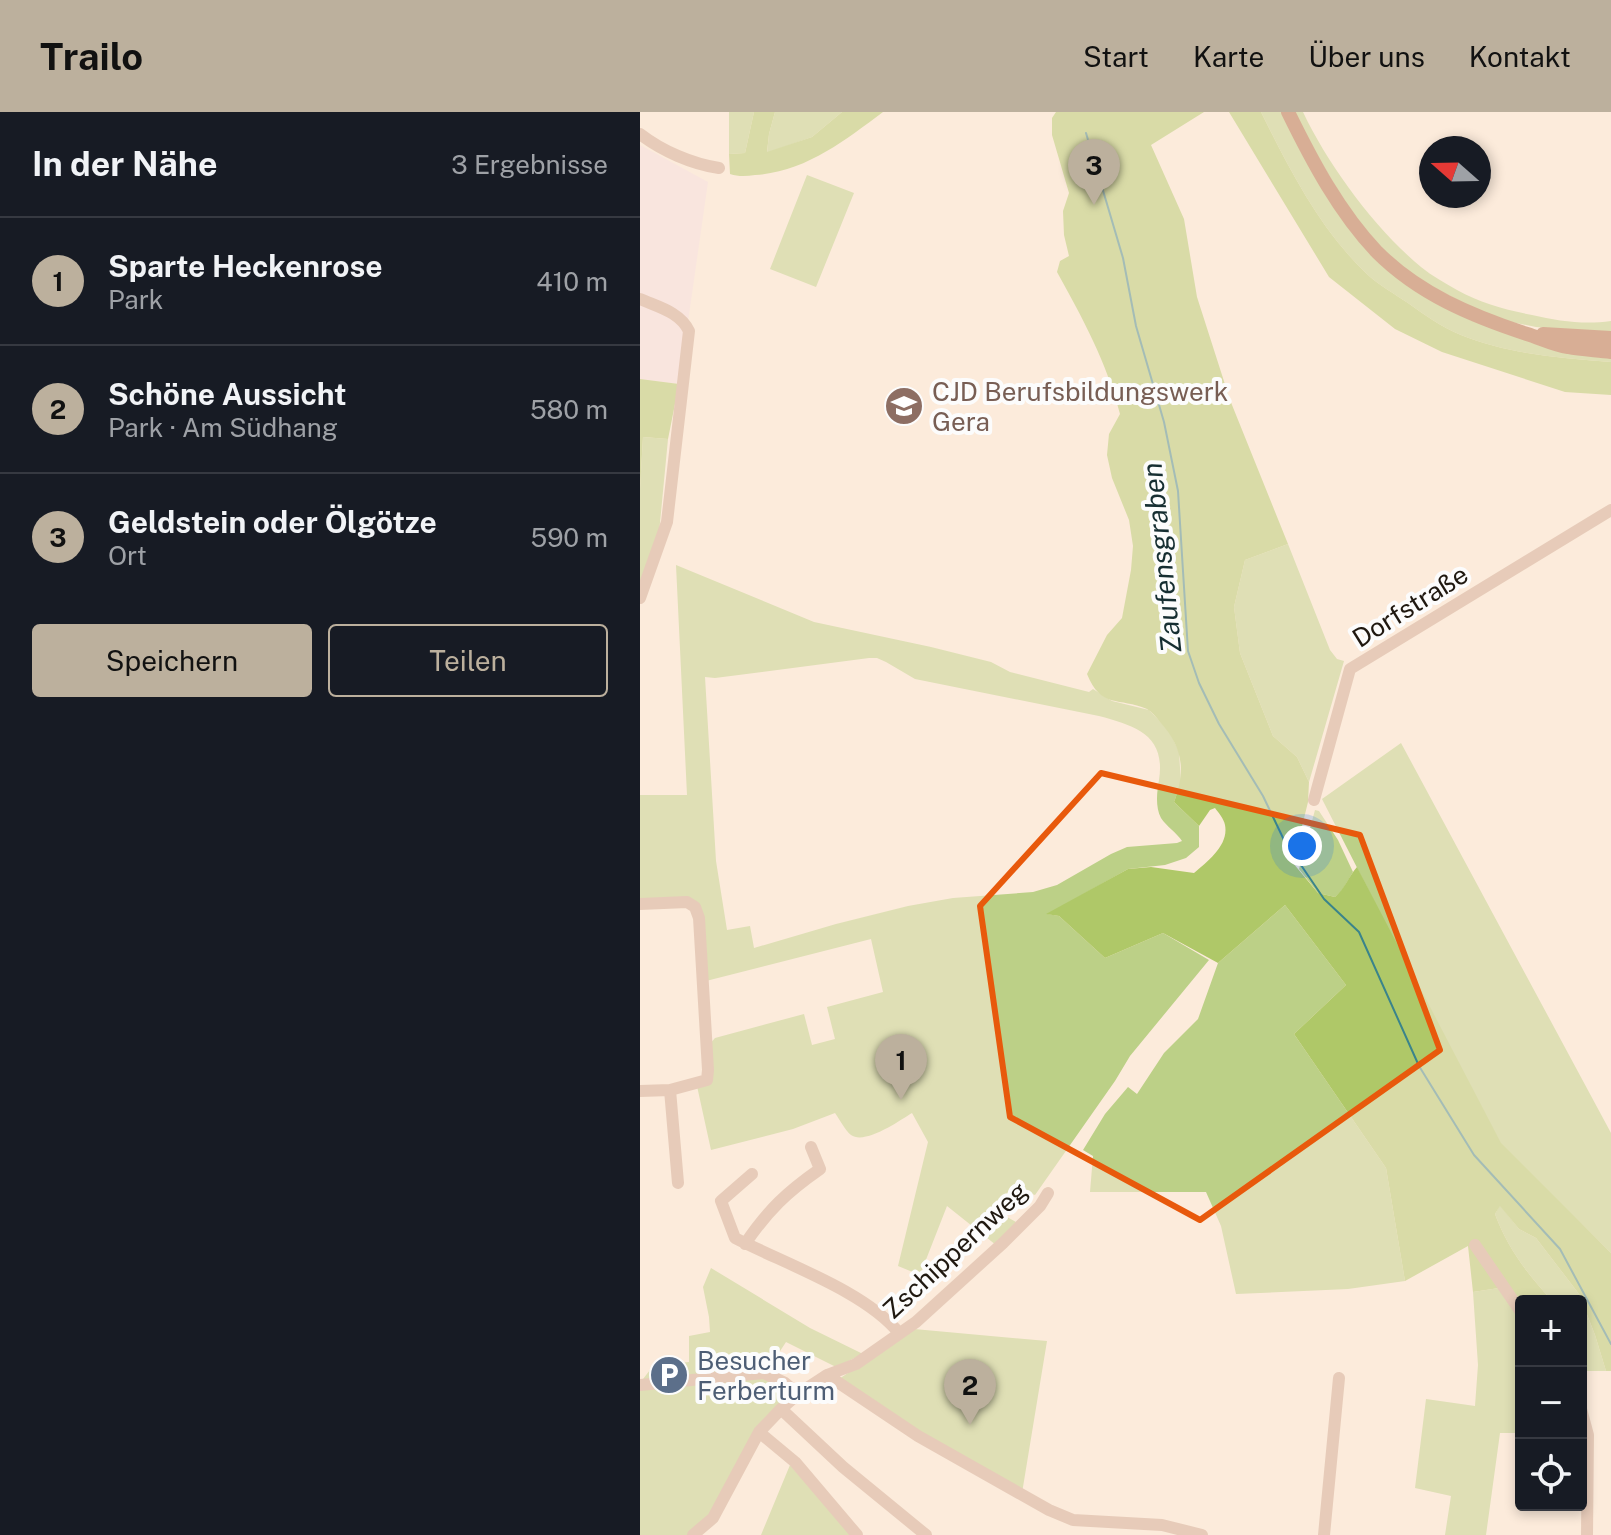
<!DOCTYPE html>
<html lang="de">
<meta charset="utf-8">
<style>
body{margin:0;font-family:"Public Sans",sans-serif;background:#242831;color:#f1f3f6}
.controls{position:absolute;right:24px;bottom:24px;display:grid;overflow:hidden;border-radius:8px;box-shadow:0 4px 12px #0003}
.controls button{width:72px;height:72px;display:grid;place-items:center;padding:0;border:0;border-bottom:2px solid #363941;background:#171b24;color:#f1f3f6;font:40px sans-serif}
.compass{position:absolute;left:779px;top:24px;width:72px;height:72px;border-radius:50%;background:#171b24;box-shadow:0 4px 12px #0003;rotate:290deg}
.you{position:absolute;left:662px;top:734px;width:28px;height:28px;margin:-20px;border:6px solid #fff;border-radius:50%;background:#1a73e8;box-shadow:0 0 0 12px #1a73e833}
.badge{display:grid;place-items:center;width:52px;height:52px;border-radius:50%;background:#bcb09d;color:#111;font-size:26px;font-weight:700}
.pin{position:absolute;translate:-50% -66px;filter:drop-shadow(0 2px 4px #0008)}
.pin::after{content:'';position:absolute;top:42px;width:28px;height:24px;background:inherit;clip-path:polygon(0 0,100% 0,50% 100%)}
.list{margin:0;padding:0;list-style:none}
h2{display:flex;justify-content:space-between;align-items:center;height:104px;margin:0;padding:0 32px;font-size:34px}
h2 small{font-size:26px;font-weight:400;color:#9ea1a6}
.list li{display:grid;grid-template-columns:52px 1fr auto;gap:24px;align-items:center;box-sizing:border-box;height:128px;padding:0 32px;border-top:2px solid #363941}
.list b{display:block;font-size:30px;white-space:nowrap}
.list p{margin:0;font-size:26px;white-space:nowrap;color:#9ea1a6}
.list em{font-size:26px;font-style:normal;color:#9ea1a6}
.actions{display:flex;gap:16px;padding:24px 32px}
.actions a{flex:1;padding:18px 0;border:2px solid #bcb09d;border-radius:8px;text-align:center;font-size:28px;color:#bcb09d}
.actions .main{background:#bcb09d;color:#111}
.icon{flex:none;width:44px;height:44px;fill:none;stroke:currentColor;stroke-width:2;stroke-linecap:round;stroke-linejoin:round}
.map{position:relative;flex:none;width:971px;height:1423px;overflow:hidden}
header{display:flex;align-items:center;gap:48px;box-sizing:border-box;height:112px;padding:0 40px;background:#bcb09d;color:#111}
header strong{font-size:38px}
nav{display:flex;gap:44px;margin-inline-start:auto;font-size:28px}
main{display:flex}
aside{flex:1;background:#171b24}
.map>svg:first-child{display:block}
.commercial{fill:#f7dde3}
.green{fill:#bcd087;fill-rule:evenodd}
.forest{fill:#afc868}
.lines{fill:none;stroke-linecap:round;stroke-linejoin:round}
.stream{stroke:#3a848b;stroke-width:2}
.minor{stroke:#cea591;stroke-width:12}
.major{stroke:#ad6541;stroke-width:14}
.marked{fill:none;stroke:#e8590c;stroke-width:6;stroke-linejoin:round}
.labels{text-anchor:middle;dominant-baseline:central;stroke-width:8;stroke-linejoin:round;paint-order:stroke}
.education-label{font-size:26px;fill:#785e54;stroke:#fcfcfc;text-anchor:start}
.street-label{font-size:26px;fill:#1f1810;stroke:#fcfcfc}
.service-label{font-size:26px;fill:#4e5e75;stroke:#fcfcfc;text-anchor:start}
.water-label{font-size:28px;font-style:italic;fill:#162e31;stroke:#fcfcfc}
</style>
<header>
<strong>Trailo</strong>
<nav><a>Start</a><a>Karte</a><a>Über uns</a><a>Kontakt</a></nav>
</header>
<main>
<aside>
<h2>In der Nähe<small>3 Ergebnisse</small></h2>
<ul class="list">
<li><span class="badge">1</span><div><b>Sparte Heckenrose</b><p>Park</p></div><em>410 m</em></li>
<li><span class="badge">2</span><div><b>Schöne Aussicht</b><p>Park · Am Südhang</p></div><em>580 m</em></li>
<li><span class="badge">3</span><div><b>Geldstein oder Ölgötze</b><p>Ort</p></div><em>590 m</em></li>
</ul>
<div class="actions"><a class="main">Speichern</a><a>Teilen</a></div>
</aside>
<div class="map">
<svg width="971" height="1423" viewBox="0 0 971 1423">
<rect width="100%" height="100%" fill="#fcebdb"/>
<!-- commercial -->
<path class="commercial" d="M0,33L68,70L39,272L0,267Z"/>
<!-- green -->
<path class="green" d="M89,0H114L105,41L89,42Z
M135,0H202L172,25L127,41L129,22Z
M621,0H642L725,132L830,208L885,228L971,244V250C920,246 868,242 821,223C801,215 785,203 768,191C755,182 740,174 728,163C680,118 650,58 621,0Z
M652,0H663C688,53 735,117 781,155C792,164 805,171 817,178C840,191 866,198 892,203C918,209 944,213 971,209V220L936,219L896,215L866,209L840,200L780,168L752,147L727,120L707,94Z
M167,63L214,81L176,175L130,157Z
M3,325L28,327L19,421L0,477V377Z
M648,432L690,538L697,547L704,549L669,670L657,645L633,624L600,541L594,495L605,448Z
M36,453L174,510L291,535L351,550L370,560L449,580L453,577L472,589L509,598L530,620L539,640L541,671L534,690L559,714V735L546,746L525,753L488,757L408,802L419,804L465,846L523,821L569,848L490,944L475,969L395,1083L371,1074L358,1100L376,1110L356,1133L307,1094L280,1163L258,1154L288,1030L272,1001C259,1009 225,1033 211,1023C205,1018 200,1008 195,1001L153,1017L71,1038L57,974L70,972L69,933L75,926L164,902L172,933L195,927L187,895L243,880L231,827L66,869L58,790L0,789V683H47ZM229,546H237L246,550L275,567L459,604C496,614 526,623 519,668C517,679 515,695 521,706C526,714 537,721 542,729L537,731L487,735L471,742L417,773L393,780L313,786L268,794L196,812L114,836L110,814L87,818L76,749L65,565L75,566Z
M761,631L971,1021V1141L862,1034L783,885L682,687Z
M675,698L679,699L698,728L713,760L701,780L695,785L678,781L659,757Z
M645,793L706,873L654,922L746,1056L765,1169L708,1177L596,1182L581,1114L566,1080H450L453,1044L443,1038L465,1002L488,975L497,982L524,941L558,907L578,851Z
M860,1093L879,1117L896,1126L939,1182L955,1223L966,1259H947L941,1240V1189H912C887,1161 868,1137 855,1102Z
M71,1156L170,1216L223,1242L196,1255L146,1230L123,1265L143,1275L146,1285L69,1404L49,1423H0V1271L13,1254L49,1250V1224L70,1220L69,1205L63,1175Z
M859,1176L881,1210V1321H860L846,1423H805L811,1384L775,1376L786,1287L835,1294L838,1253L833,1180Z
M274,1217L407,1229L382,1381L303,1335L199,1267Z
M150,1353L212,1423H121Z"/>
<!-- forest -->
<path class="forest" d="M114,0H135L129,22L127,40L172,25L202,0H243C204,29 165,60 115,63C107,64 99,65 90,62L89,42L105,41Z
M416,0H564L511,33L544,107L557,185L590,288L648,432L605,448L594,495L600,541L633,624L657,645L669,670L668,690L653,751L678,781L695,785C704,778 709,764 717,755L861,1031L971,1141V1259H966L955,1223L939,1182L896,1126L879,1117L860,1094L855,1102C868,1137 887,1161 912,1189H881V1195L859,1176L833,1180L828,1134L765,1169L746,1056L654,922L706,873L645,793L578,851L523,821L465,846L419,804L406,802L488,757L511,755L554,761C568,749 589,733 585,713C584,707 578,700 575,696L570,698L559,714L534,690C546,659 543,635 520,610C516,605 512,600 507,597C479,585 461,597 447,562L467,523L482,506L491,458L493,434L489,408L472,366L467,343L469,322L480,302C467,251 442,205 417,160L420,149L429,144L424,123L423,99L429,81L412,23V6Z
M589,0H621C650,58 680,118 728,163C740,174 755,182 768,191C785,203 801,215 821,223C868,242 920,246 971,250V283L925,280L802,240L755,217L689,165Z
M0,267L39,272L28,327L3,325L0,377Z"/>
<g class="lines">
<!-- stream -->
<path class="stream" d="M446,21L483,146L496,214L524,310L538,379L548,539L559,571L579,612L623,684L644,728L684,787L719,820L779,954L834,1043L920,1137L971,1232"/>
<!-- minor -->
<path class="minor" d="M0,22C22,39 52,52 79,56
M0,187C18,195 40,200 49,219L27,410L0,486
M674,688L710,557L971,398
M0,792L47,790L55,795L59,806L68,958L67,968L30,978L0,979
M30,978L38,1071
M112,1062L81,1089L95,1126C143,1151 225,1179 259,1221
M105,1132C128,1098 147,1080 180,1057L171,1035
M835,1133L881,1200
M187,1263L278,1324L409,1398L433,1408L522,1413L562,1423
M0,1273L124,1261L145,1271L158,1282
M141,1297L203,1355L286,1423
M941,1297L948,1323L947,1423
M119,1320L155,1350L217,1423
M53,1423L73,1406L119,1320L141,1297L158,1282L187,1263L216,1252L276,1210L363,1131L400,1094L408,1081
M684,1423L699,1266"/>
<!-- major -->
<path class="major" d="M648,0C672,49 699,100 737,140C779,182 832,204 887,222C900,226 914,233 928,235C942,238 957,238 971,240
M903,222L971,226"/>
</g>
<!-- marked area -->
<path d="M0 0H971V1423H0ZM461,661L720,723L800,938L560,1108L370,1005L340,794Z" fill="#fcebdb" fill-opacity=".55" fill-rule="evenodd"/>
<path class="marked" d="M461,661L720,723L800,938L560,1108L370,1005L340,794Z"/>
<!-- icons -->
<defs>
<g id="school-disc" transform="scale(2)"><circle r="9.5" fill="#8d6e63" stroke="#fcfcfc"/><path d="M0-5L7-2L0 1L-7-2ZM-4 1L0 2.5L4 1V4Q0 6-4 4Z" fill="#fff"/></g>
<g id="parking-disc" transform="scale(2)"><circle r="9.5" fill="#5c6f8a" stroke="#fcfcfc"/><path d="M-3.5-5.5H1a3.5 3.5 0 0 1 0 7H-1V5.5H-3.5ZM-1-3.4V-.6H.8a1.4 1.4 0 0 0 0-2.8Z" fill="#fff"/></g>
</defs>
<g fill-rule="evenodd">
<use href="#school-disc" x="264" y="294"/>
<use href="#parking-disc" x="29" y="1263"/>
</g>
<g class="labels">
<!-- education labels -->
<g class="education-label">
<text x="292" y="279">CJD Berufsbildungswerk<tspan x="292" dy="30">Gera</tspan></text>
</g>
<!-- street labels -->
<g class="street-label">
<text transform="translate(770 494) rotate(-32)">Dorfstraße</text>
<text transform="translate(315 1138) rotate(-43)">Zschippernweg</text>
</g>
<!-- service labels -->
<g class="service-label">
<text x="57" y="1248">Besucher<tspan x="57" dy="30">Ferberturm</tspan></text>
</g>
<!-- water labels -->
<g class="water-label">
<text transform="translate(521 446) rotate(-96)">Zaufensgraben</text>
</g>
</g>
</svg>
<div class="controls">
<button>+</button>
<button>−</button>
<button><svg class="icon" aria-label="locate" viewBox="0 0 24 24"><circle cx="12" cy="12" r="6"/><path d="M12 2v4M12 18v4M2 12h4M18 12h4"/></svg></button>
</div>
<svg class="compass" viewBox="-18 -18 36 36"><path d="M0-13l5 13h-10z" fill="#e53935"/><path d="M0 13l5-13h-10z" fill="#9ea1a6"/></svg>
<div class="you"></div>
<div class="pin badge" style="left:261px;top:988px">1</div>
<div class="pin badge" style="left:330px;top:1313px">2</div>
<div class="pin badge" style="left:454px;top:93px">3</div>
</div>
</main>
